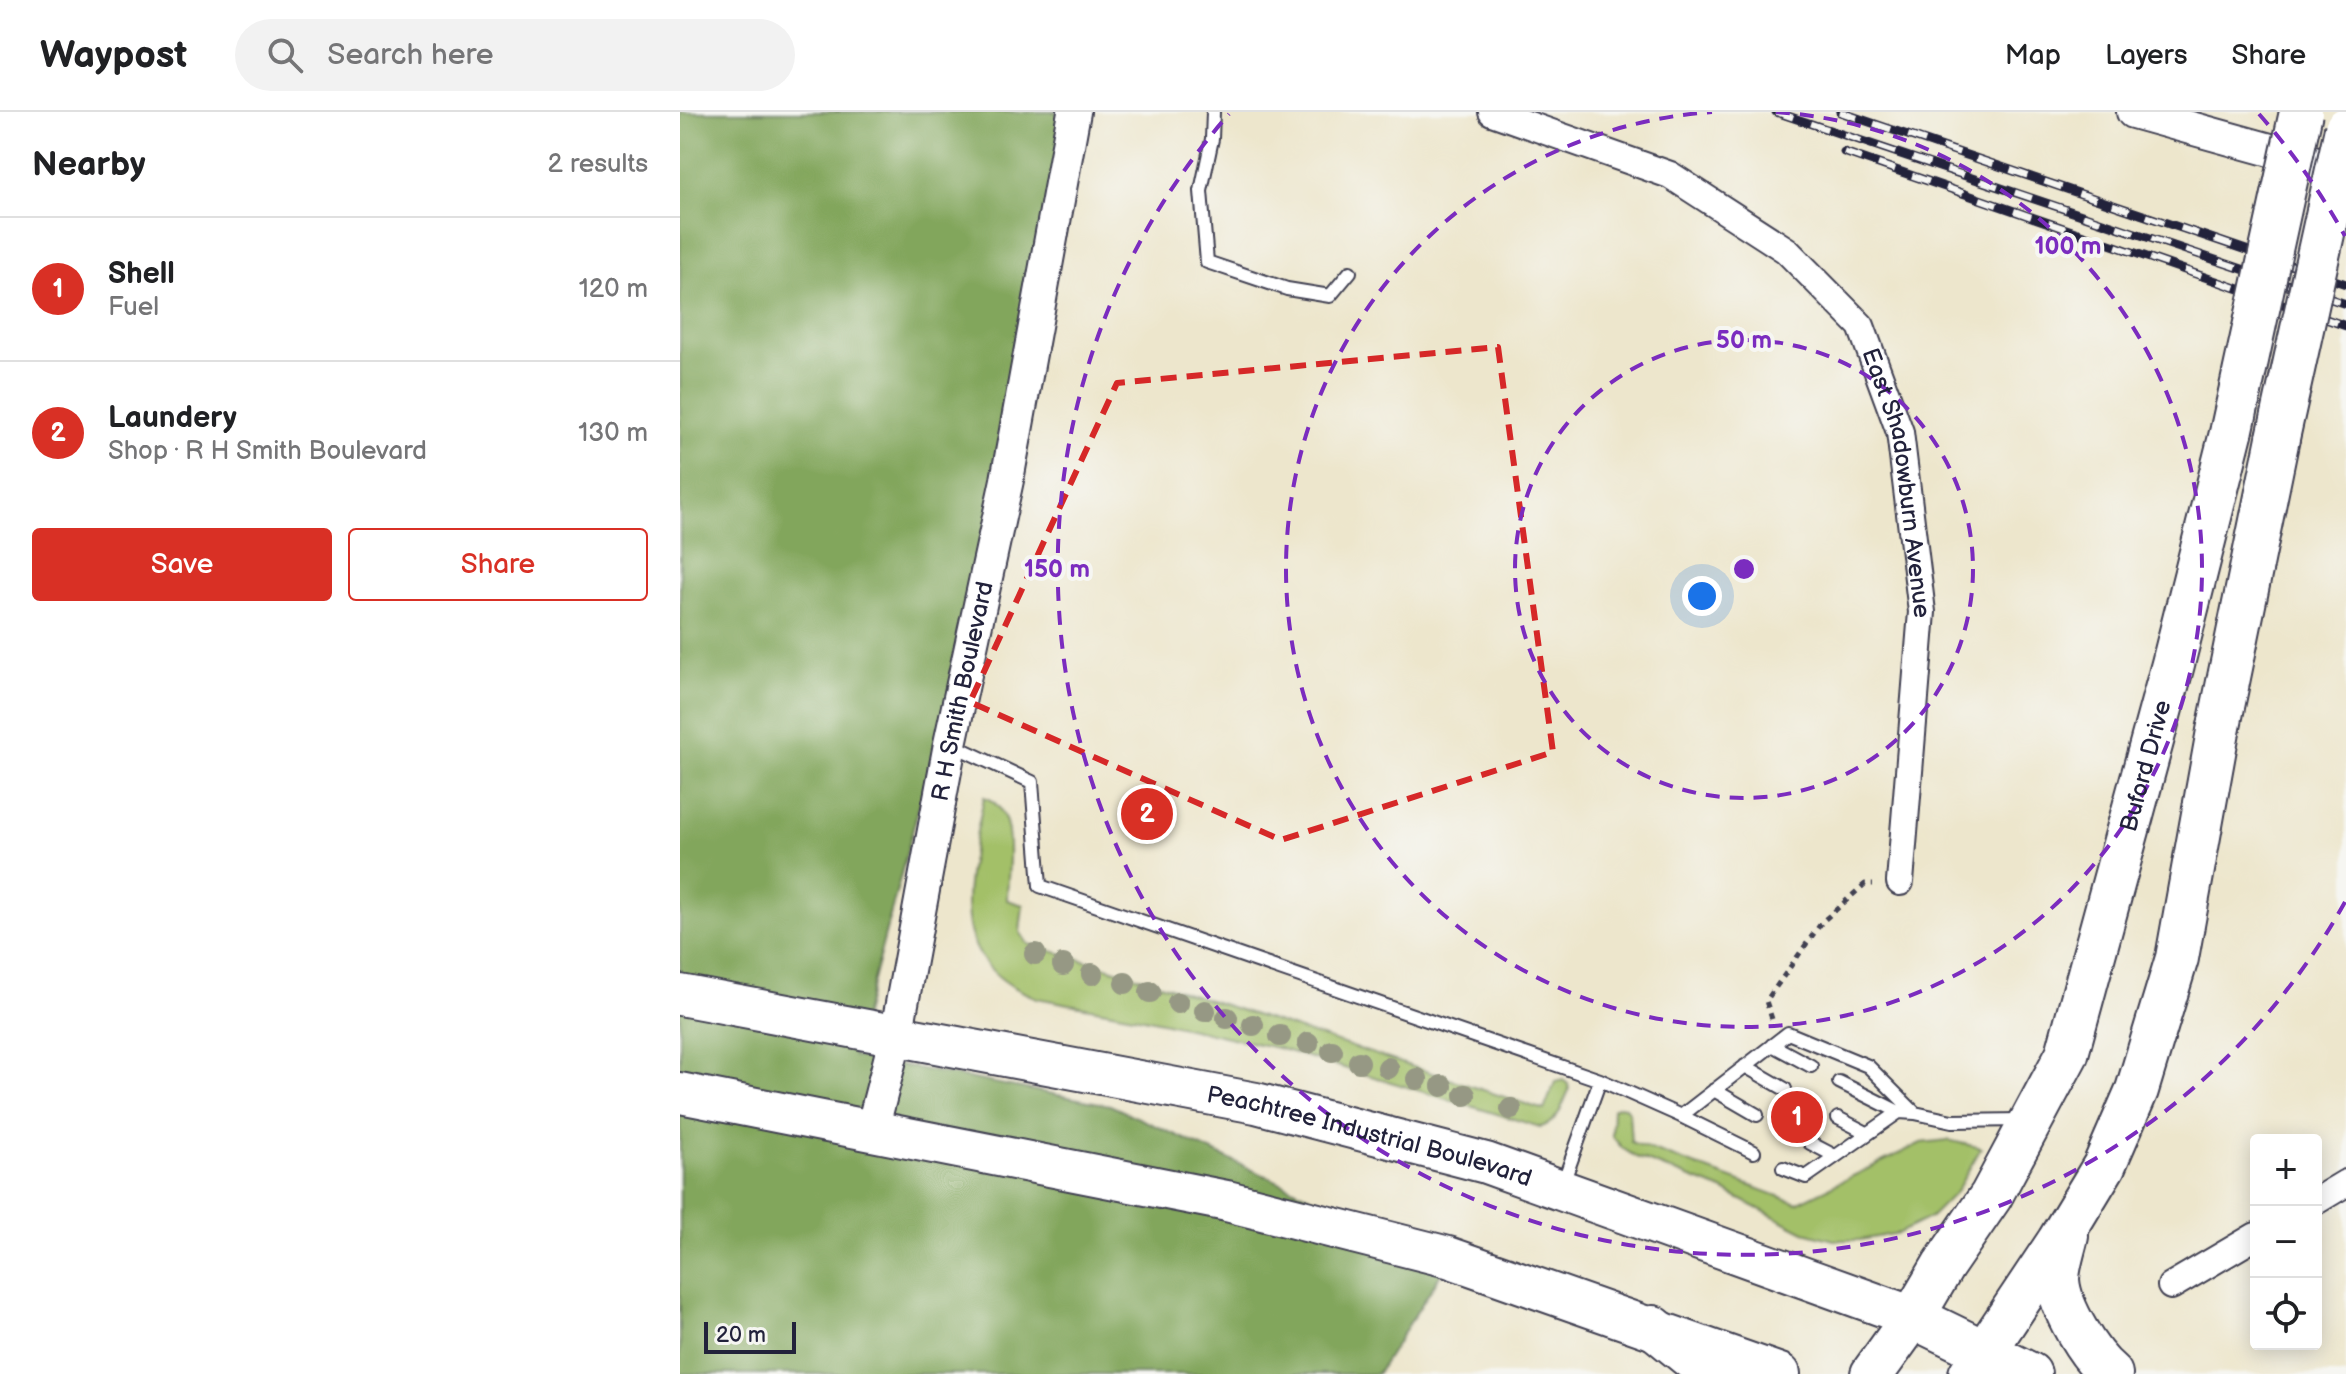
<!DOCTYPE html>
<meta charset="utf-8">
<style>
body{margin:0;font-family:"Balsamiq Sans",sans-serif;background:#f2f2f2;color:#202124}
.controls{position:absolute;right:24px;bottom:24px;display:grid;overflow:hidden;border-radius:8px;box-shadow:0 4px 20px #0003}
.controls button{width:72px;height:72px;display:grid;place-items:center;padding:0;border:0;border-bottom:2px solid #e0e0e0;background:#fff;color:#202124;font:40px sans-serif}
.scale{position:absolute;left:24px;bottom:20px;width:92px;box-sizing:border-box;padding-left:8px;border:4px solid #22223b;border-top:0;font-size:22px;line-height:28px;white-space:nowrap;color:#22223b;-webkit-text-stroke:6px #f6f6f2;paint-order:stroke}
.you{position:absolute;left:1022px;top:484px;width:28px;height:28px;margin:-20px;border:6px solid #fff;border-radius:50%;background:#1a73e8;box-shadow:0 0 0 12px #1a73e833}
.badge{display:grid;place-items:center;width:52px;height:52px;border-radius:50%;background:#d93025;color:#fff;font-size:26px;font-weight:700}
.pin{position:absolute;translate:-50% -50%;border:4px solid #fff;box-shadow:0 2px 8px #0006}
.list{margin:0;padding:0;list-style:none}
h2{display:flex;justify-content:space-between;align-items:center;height:104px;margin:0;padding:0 32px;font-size:34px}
h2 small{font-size:26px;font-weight:400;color:#757577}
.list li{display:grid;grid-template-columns:52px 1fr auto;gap:24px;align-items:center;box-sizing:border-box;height:144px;padding:0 32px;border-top:2px solid #e0e0e0}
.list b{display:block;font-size:30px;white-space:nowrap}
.list p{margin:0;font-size:26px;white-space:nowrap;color:#757577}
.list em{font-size:26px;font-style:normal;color:#757577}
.actions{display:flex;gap:16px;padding:24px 32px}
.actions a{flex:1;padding:18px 0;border:2px solid #d93025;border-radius:8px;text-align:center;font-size:28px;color:#d93025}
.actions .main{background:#d93025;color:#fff}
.icon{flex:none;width:44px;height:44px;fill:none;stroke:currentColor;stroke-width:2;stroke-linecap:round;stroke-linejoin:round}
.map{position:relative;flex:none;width:1666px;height:1262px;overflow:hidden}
header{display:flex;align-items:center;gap:48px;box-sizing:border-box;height:112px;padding:0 40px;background:#fff;border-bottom:2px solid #e0e0e0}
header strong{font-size:38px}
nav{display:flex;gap:44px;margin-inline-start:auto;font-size:28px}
.search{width:560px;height:72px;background:#f2f2f2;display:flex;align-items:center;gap:20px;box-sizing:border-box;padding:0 28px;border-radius:44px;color:#757577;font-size:30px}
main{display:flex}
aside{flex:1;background:#fff}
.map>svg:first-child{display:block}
.green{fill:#a3c067;stroke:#627151;stroke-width:2}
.forest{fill:#82a65c;stroke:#52644c;stroke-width:2}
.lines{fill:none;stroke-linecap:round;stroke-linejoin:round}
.service-casing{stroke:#403f51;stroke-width:16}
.minor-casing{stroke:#403f51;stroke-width:30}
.tertiary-casing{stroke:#403f51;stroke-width:36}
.primary-casing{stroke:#403f51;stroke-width:44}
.trunk-casing{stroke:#403f51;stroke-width:46}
.path{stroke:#403f51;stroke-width:5;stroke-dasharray:6 6;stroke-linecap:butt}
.service{stroke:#fff;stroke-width:12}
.minor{stroke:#fff;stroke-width:26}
.tertiary{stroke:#fff;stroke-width:32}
.primary{stroke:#fff;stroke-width:40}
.trunk{stroke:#fff;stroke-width:42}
.rail-casing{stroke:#22223b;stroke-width:9}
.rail{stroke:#f6f6f2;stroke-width:6;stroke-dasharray:18;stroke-linecap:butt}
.trunk-bridge-casing{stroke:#403f51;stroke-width:46;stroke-linecap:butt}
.trunk-bridge{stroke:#fff;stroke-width:42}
.tree{fill:#969884}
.marked{fill:none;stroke:#d62828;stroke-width:6;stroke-dasharray:16 10;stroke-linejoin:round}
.ring{fill:none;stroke:#7b2cbf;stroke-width:4;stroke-dasharray:14 10}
.labels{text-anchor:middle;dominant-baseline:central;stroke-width:8;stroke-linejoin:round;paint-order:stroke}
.street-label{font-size:24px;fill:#22223b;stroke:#f6f6f2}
.centre{fill:#7b2cbf;stroke:#f6f6f2;stroke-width:4}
.ring-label{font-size:24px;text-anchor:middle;font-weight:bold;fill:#7b2cbf;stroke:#f6f6f2;stroke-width:8;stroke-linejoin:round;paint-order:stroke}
</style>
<header>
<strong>Waypost</strong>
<div class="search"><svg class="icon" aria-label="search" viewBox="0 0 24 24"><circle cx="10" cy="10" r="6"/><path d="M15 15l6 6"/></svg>Search here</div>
<nav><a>Map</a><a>Layers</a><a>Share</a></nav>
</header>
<main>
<aside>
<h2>Nearby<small>2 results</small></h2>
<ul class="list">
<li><span class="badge">1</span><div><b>Shell</b><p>Fuel</p></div><em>120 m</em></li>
<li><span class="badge">2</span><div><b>Laundery</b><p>Shop · R H Smith Boulevard</p></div><em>130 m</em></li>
</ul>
<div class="actions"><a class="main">Save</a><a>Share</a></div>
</aside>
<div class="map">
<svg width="1666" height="1262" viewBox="0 0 1666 1262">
<rect width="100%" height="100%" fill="#f6f6f2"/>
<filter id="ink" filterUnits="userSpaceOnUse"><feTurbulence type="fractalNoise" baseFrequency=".0125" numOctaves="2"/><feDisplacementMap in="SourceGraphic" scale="16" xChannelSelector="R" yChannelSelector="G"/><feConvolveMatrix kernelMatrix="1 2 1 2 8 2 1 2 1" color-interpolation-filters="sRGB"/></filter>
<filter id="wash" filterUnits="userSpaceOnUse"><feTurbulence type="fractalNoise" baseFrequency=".006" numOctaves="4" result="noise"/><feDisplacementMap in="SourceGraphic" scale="32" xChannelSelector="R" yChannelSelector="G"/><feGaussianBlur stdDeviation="1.8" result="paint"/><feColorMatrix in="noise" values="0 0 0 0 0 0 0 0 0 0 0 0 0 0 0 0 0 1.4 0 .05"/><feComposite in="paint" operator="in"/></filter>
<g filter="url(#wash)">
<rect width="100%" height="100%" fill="#ede6cc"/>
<!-- green -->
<path class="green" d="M304,685C340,697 327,757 327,788L343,793L340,820L348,832L453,863L864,998L875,970L883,968L888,972L889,978C882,993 878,1012 860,1015L601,937L464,906L357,886C257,848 289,765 304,685Z
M938,994L945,995L949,1000L951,1030L1117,1091L1241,1031L1268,1028L1301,1036L1276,1080L1251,1105L1219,1121L1180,1128H1154L1124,1120L1040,1077L956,1045L942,1036L932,1024L933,997Z"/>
<!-- forest -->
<path class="forest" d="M0,0H387L329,354L173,944L430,993L770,1148L697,1262H0Z"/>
</g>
<g filter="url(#ink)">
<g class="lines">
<!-- service casing -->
<g class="service-casing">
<path id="service" d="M533,0L532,27L521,79L527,150L607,177L650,184L670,160
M273,633L352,670L360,774L920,968L1001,1004L1108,921L1188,954L1235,1001L1219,1000
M1092,933L1131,954
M1065,954L1105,977
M1034,978L1077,1003
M1235,1001L1272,1009L1342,1008
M1001,1004L1074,1040
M1158,1006L1187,1021
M1130,1031L1155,1044
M1103,1056L1126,1065L1219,1000L1159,970
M882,1074L920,968"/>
</g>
<!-- minor casing -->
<g class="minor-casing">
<g id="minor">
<path id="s1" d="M812,0L990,63L1106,138L1181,214L1220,320L1242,500L1220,770"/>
<path d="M1636,1089L1666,1071"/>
<path d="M1491,1174L1576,1124"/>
</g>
</g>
<!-- tertiary casing -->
<g class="tertiary-casing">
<g id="tertiary">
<path d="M1453,0L1666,59"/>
<path id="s2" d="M192,1018L216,924L270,632L327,368L394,0"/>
</g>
</g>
<!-- primary casing -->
<g class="primary-casing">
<g id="primary">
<path id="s3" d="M0,883L576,991L806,1051L1233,1205"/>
<path d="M0,981L547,1089L768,1145L1100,1262"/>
</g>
</g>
<!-- trunk casing -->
<g class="trunk-casing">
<g id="trunk">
<path d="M1387,1124C1384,1137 1378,1155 1378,1168C1380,1197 1409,1244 1431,1262"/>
<path d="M1233,1205L1350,1262"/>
<path d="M973,1215L1031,1262"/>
<path id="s4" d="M1192,1262L1233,1205L1263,1154L1311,1084L1387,942L1493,552L1552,317"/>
<path d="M1290,1262L1378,1130L1424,1054L1457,978L1497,846L1538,619L1598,326"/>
</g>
</g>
<!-- path -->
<path class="path" d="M1092,907L1086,889L1142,810L1185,772H1193"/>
<!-- service -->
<use href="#service" class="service"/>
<!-- minor -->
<use href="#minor" class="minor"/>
<!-- tertiary -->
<use href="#tertiary" class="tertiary"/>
<!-- primary -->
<use href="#primary" class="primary"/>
<!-- trunk -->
<use href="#trunk" class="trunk"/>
<!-- rail casing -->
<g class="rail-casing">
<path id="rail" d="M1096,0L1666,192
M1160,0L1666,172
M1164,40L1666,214"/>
</g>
<!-- rail -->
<use href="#rail" class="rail"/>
<!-- trunk-bridge casing -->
<g class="trunk-bridge-casing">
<path id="trunk-bridge" d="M1552,317L1621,0
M1598,326L1666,17"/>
</g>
<!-- trunk-bridge -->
<use href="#trunk-bridge" class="trunk-bridge"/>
</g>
<!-- trees -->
<g class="tree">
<circle cx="355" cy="842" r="11"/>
<circle cx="383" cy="853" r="11"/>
<circle cx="412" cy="862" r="11"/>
<circle cx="445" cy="871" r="11"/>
<circle cx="470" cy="880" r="11"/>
<circle cx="498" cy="891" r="11"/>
<circle cx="525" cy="899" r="11"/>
<circle cx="547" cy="906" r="11"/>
<circle cx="573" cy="913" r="11"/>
<circle cx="600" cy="924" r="11"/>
<circle cx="628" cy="931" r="11"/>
<circle cx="652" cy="939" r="11"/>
<circle cx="679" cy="950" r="11"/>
<circle cx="708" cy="956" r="11"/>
<circle cx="737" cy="967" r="11"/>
<circle cx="762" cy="974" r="11"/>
<circle cx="785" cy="983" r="11"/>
<circle cx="831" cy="997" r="11"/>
</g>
</g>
<!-- marked area -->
<path class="marked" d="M818,235L873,640L601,728L290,590L437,271Z"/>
<!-- distance rings -->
<g class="ring">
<circle cx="1064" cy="457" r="229"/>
<path d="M1096 0A458 458 0 1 1 1032 0"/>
<path d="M1665 790A687 687 0 1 1 549 2M1579 2A687 687 0 0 1 1665 124"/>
</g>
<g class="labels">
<!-- street labels -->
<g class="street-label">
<text stroke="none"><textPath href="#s1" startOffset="596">East Shadowburn Avenue</textPath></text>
<text stroke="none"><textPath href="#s2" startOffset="448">R H Smith Boulevard</textPath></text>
<text stroke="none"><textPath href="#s4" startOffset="674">Buford Drive</textPath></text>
<text stroke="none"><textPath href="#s3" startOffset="704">Peachtree Industrial Boulevard</textPath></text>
</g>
</g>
<circle cx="1064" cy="457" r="12" class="centre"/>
<g class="ring-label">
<text x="1388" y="142">100 m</text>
<text x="1064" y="236">50 m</text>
<text x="377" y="465">150 m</text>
</g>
</svg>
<div class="controls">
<button>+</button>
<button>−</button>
<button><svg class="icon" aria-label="locate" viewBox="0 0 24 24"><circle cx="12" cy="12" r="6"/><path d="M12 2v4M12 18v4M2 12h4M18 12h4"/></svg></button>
</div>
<div class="scale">20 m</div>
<div class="you"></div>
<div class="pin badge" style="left:1117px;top:1005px">1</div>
<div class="pin badge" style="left:467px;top:702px">2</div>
</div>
</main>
